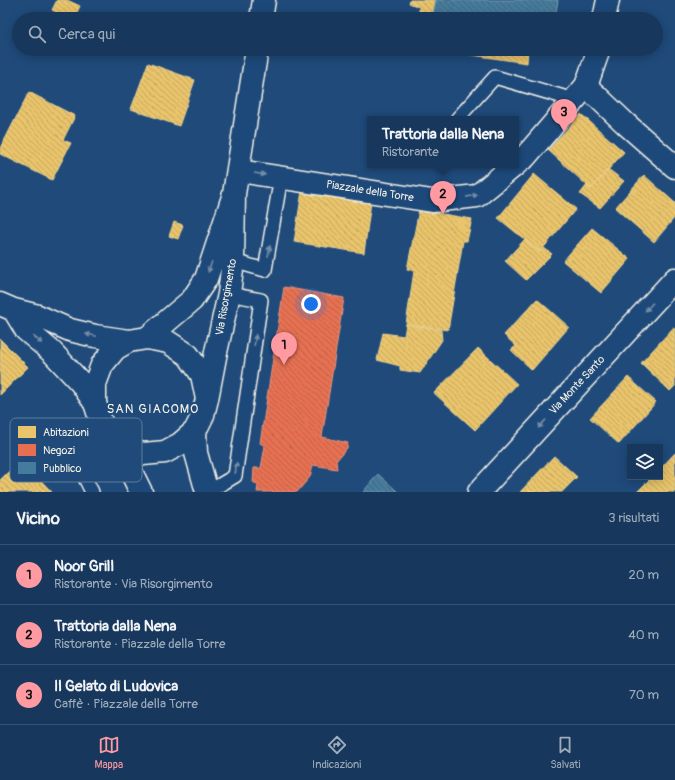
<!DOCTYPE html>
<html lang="it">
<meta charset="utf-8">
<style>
body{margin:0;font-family:Pangolin,sans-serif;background:#203f62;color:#f1f3f6}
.controls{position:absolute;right:12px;bottom:12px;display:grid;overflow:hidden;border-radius:0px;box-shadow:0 2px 10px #0003}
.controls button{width:36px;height:36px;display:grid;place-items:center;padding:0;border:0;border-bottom:1px solid #365272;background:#17385c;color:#f1f3f6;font:20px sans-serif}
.you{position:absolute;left:311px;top:304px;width:14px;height:14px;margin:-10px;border:3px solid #fff;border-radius:50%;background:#1a73e8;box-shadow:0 0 0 6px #1a73e833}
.badge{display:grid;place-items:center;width:26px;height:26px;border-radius:50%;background:#ff9aa2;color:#111;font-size:13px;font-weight:700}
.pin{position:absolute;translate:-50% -33px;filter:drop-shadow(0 1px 2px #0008)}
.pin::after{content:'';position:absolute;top:21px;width:14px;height:12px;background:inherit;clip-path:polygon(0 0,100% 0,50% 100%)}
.popup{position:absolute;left:367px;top:116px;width:152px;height:52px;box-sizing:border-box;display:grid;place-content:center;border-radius:0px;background:#17385c;filter:drop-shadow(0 1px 3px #0005);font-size:13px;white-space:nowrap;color:#9eacbb}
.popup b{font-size:15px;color:#f1f3f6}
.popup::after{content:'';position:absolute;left:50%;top:100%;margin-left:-8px;border:8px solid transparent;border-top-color:#17385c}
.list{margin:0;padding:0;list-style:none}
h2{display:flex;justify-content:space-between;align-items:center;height:52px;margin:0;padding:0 16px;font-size:17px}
h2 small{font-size:13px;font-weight:400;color:#9eacbb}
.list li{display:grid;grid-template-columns:26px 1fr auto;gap:12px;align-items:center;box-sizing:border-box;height:60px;padding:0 16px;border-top:1px solid #365272}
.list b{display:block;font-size:15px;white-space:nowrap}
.list p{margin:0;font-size:13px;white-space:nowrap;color:#9eacbb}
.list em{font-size:13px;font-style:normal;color:#9eacbb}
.icon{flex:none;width:22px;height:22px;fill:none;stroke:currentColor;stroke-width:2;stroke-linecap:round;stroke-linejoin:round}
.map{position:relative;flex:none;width:675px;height:492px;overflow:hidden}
.search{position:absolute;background:#17385c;box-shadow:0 2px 10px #0003;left:12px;right:12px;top:12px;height:44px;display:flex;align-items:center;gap:10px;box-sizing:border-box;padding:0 14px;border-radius:22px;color:#9eacbb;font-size:15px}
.sheet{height:232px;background:#17385c}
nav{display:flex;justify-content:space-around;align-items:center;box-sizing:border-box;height:56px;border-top:1px solid #365272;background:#17385c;font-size:11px;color:#9eacbb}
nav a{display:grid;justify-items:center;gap:2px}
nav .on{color:#ff9aa2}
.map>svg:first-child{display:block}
.homes{fill:url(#homes-back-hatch);stroke:#ecd290}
.shops{fill:url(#shops-back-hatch);stroke:#eb967e}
.public{fill:url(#public-back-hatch);stroke:#7a9eb4}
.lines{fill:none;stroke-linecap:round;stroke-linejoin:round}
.service-casing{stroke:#f4f1e8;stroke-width:16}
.minor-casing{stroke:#f4f1e8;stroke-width:25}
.tertiary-casing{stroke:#f4f1e8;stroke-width:25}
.secondary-casing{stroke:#f4f1e8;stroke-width:25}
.service{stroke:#1f4a7a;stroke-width:13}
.minor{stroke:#1f4a7a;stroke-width:22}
.tertiary{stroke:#1f4a7a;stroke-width:22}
.secondary{stroke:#1f4a7a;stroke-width:22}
.oneway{fill:#748da6}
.labels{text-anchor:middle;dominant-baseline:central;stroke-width:4;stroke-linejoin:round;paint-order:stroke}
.street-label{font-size:11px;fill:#f4f1e8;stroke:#1f4a7a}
.quarter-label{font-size:13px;letter-spacing:1px;fill:#f4f1e8;stroke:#1f4a7a}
.key{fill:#1f4a7a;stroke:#5f7c9b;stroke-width:1}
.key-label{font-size:11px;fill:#f4f1e8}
</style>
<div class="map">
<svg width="675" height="492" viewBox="0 0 675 492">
<defs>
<pattern id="homes-back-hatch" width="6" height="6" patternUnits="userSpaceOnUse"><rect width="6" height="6" fill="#e9c46a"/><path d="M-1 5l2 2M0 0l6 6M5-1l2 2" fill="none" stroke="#c1a561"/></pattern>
<pattern id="shops-back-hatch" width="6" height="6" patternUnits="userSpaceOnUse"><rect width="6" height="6" fill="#e76f51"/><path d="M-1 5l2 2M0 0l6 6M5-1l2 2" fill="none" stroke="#b8634e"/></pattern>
<pattern id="public-back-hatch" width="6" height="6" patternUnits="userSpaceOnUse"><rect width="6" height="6" fill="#457b9d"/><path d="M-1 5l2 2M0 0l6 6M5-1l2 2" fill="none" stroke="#476476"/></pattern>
</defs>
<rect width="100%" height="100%" fill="#1f4a7a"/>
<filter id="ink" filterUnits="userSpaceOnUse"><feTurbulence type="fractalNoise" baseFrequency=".025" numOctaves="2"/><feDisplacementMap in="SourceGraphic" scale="8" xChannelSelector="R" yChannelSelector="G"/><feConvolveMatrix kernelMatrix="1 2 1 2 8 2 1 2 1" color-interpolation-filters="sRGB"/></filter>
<g filter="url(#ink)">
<!-- homes -->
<path class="homes" d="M57,0H67L80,6L74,19H70L52,10Z
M410,0H436L433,14L434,19H419V7L409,3Z
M430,49H537L536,51L528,50L527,63Z
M148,63L195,80L179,126L131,109Z
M29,92L75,116L63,140L71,143L52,180L0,154V149Z
M581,114L624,152L591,189L548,150Z
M608,169L624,181L600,208L580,194L587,185L591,189Z
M534,174L576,209L540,252L498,218Z
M644,175L675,203V217L654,242L615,208Z
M302,191L371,202L364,253L294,242Z
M419,210L472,219L467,241H463L448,330L406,324L414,271L407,269Z
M174,222L183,225L178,239L169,236Z
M592,228L630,259L601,293L563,261Z
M525,239L540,252L544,248L552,254L526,280L505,261Z
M537,299L569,327L532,370L511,350L516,346L504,335Z
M406,324L441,330L442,340L420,373L400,370V366L377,360L383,333L404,336Z
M673,328L675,329V386L670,391L641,363Z
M0,339L28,367L0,395Z
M478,348L517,384L475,430L434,393Z
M628,377L656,402L619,444L590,418Z
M675,453V492H637L652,477H660V469Z
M554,456L577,477L562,492H520Z
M21,460L52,492H0V480Z"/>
<!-- shops -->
<path class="shops" d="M284,287L344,298L322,437L348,443L347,448L336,461L337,469L313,465L310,477L297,492H257L258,485L253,482L254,468H261L265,446L260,443Z"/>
<!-- public -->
<path class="public" d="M436,0H558L555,19H434L433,14Z
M378,474L398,492H363Z"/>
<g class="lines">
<!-- service casing -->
<g class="service-casing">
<path id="service" d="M457,119L495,77L574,100
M233,261L265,270L281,177
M77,462L92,492
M208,492L235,476L261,300L229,294"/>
</g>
<!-- minor casing -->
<g class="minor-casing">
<path id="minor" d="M604,19L608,0
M586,86L626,124L675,167
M516,164L525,157L586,86L599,49
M239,171L432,201L477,196L515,165
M479,492L675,279"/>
</g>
<!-- tertiary casing -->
<g class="tertiary-casing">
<path id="tertiary" d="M0,304L14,310L38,316L70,330L95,336L129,341
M14,310L26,330L52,352L81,383L95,403"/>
</g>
<!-- secondary casing -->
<g class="secondary-casing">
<path id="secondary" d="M261,19L264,0
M147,338L192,300L206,279L234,194L257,49
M207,399L202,375L188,355L168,342L147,338L129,341L115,349L102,365L95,384V403L103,428L119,447L143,454L165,452L180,444L195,431L203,415L207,399L216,352L229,294L233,261L234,194
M195,431L196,453L207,492
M119,447L141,492"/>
</g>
<!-- service -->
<use href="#service" class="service"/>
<!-- minor -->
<use href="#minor" class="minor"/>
<!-- tertiary -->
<use href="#tertiary" class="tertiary"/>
<!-- secondary -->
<use href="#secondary" class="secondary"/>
</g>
<!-- one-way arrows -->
<defs><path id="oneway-solid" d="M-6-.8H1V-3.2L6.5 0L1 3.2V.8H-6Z"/></defs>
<g class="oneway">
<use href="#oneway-solid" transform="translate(260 174) rotate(9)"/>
<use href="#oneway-solid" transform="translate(472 196) rotate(-11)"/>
<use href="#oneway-solid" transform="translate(269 251) rotate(-80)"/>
<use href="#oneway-solid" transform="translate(210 267) rotate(109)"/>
<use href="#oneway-solid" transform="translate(649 307) rotate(133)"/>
<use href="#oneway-solid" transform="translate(91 335) rotate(-168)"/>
<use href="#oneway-solid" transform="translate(38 340) rotate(39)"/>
<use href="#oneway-solid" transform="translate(255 340) rotate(-82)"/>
<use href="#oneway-solid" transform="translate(542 424) rotate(133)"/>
<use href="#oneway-solid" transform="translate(236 468) rotate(-82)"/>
</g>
</g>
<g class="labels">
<!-- street labels -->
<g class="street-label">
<text transform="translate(370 191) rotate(9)">Piazzale della Torre</text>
<text transform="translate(226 297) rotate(-80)">Via Risorgimento</text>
<text transform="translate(577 385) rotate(-47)">Via Monte Santo</text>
</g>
<!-- quarter labels -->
<g class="quarter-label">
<text x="153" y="409">SAN GIACOMO</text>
</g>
</g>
<!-- legend -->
<rect x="10" y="418" width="132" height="64" rx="6" class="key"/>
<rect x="18" y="426" width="18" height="12" fill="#e9c46a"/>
<rect x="18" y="444" width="18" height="12" fill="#e76f51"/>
<rect x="18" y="462" width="18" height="12" fill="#457b9d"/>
<g class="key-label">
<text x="43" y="436">Abitazioni</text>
<text x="43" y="454">Negozi</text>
<text x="43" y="472">Pubblico</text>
</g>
</svg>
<div class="controls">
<button><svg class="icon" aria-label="layers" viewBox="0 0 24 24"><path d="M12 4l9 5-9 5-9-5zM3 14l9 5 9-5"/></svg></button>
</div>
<div class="you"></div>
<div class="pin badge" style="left:284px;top:365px">1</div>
<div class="pin badge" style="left:443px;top:214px">2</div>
<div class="popup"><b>Trattoria dalla Nena</b>Ristorante</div>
<div class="pin badge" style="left:564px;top:132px">3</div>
<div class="search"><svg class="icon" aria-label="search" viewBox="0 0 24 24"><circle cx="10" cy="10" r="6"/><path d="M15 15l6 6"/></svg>Cerca qui</div>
</div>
<section class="sheet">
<h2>Vicino<small>3 risultati</small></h2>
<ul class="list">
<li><span class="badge">1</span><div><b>Noor Grill</b><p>Ristorante · Via Risorgimento</p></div><em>20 m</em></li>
<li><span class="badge">2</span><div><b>Trattoria dalla Nena</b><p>Ristorante · Piazzale della Torre</p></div><em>40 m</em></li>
<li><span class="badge">3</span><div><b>Il Gelato di Ludovica</b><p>Caffè · Piazzale della Torre</p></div><em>70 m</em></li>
</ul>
</section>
<nav>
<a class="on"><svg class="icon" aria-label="map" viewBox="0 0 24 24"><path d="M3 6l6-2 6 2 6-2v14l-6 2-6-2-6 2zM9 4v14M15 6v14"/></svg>Mappa</a>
<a><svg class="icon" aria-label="directions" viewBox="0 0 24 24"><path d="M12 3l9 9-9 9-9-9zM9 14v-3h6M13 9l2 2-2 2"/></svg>Indicazioni</a>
<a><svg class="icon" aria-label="saved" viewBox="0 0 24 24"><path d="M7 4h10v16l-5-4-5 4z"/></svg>Salvati</a>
</nav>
